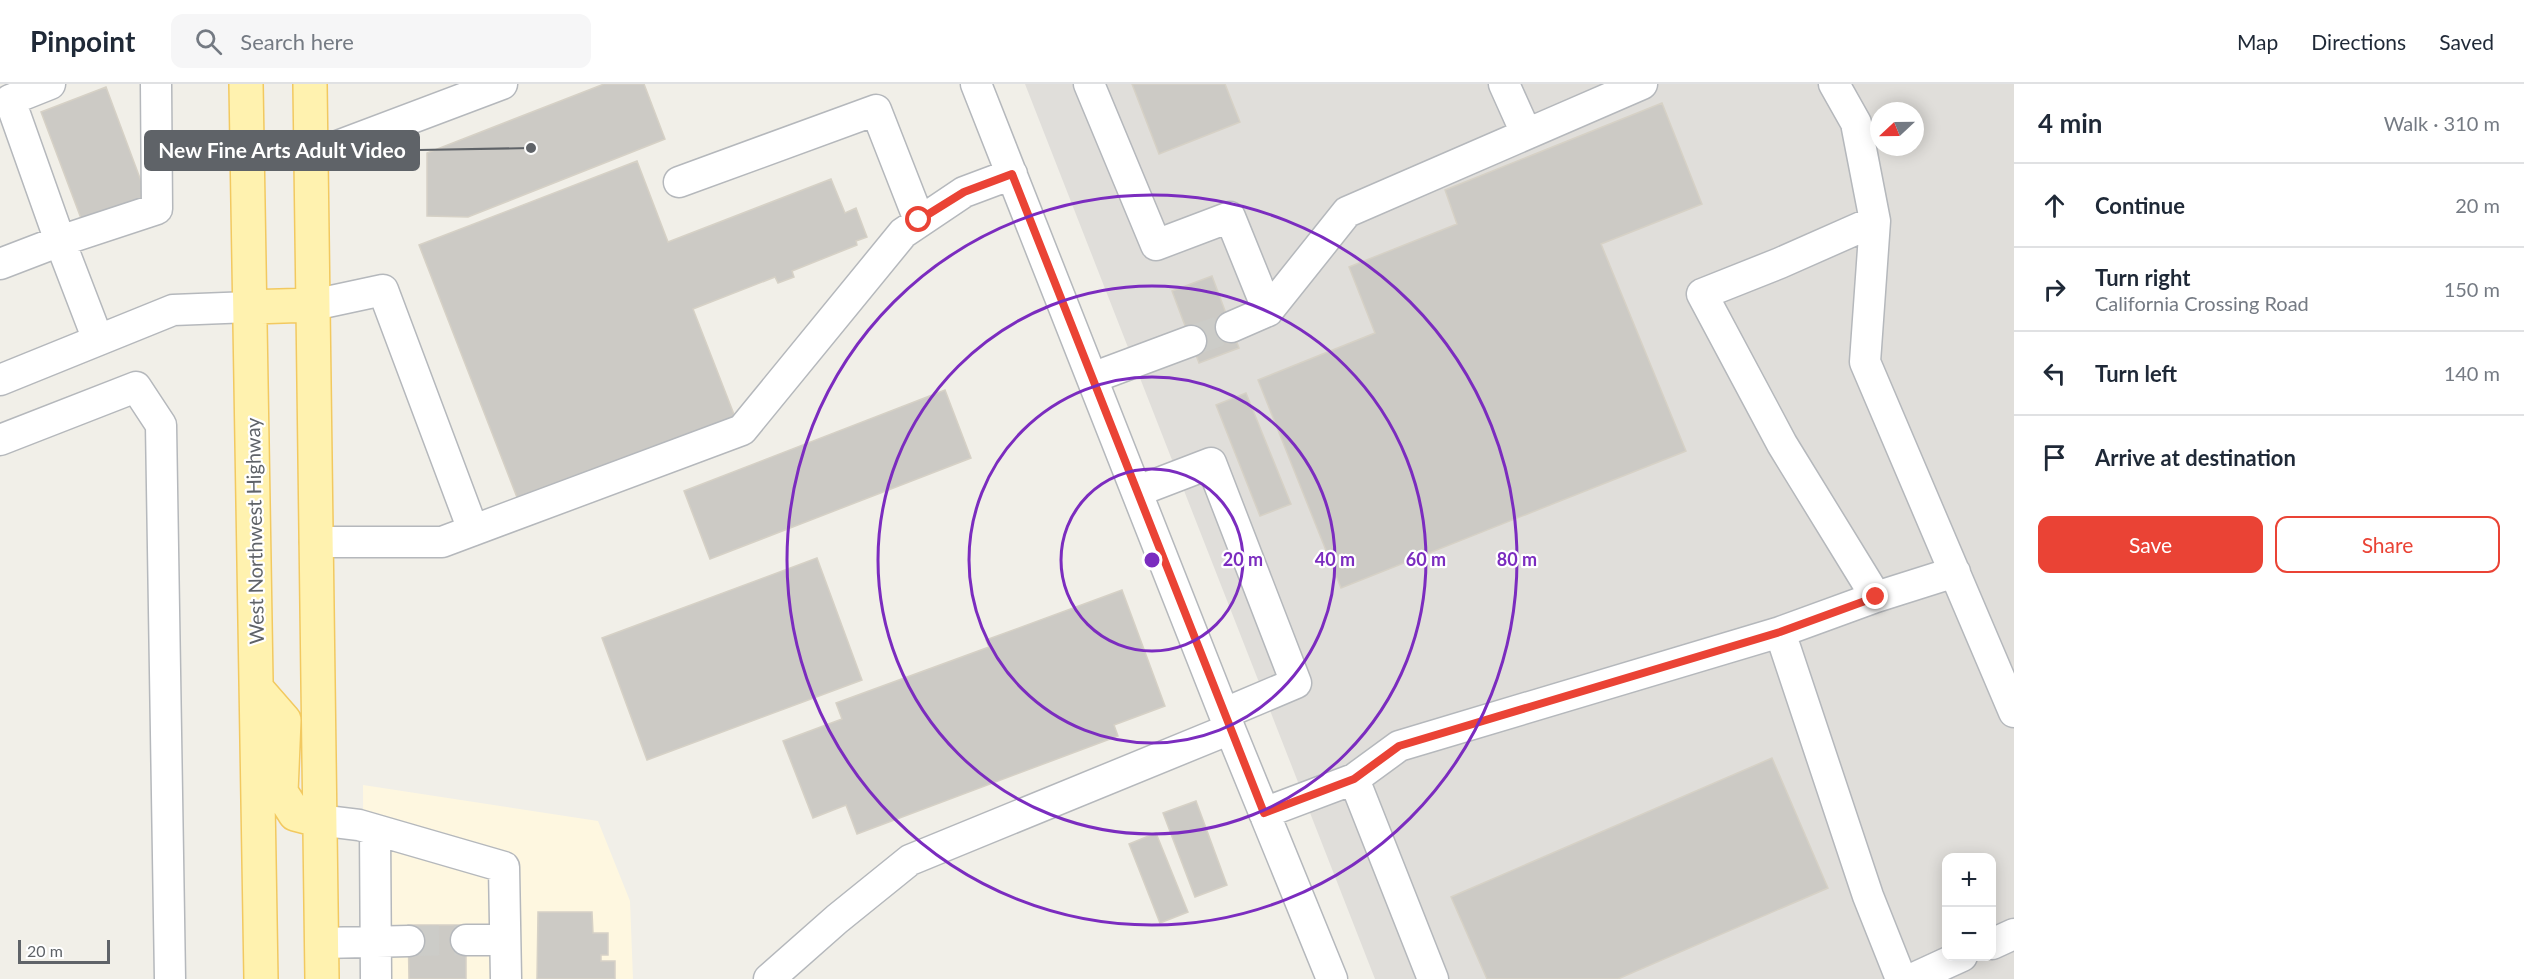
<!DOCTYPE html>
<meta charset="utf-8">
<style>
body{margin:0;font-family:Lato,sans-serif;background:#f6f6f7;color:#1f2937}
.controls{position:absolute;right:18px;bottom:18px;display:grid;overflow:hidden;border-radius:12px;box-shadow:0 3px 15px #0003}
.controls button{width:54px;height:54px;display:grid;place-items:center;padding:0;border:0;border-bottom:2px solid #e0e1e3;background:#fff;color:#1f2937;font:30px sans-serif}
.compass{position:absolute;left:1870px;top:18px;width:54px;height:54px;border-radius:50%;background:#fff;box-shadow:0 3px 15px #0003;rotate:248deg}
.scale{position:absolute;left:18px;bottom:15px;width:92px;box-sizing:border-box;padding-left:6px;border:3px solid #5f6368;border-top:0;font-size:16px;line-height:21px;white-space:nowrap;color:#5f6368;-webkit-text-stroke:4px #fff;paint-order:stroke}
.stop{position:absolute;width:18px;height:18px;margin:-14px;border:4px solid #ea4335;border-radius:50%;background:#fff}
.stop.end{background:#ea4335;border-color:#fff;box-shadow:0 2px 6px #0008}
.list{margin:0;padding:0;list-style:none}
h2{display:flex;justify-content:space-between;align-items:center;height:78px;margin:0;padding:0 24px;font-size:26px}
h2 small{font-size:20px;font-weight:400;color:#747a83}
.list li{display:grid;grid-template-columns:39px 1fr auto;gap:18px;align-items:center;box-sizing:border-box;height:84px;padding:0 24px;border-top:2px solid #e0e1e3}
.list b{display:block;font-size:22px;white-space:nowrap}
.list p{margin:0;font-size:20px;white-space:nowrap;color:#747a83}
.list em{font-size:20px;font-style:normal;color:#747a83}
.actions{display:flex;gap:12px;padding:18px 24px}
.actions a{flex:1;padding:14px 0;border:2px solid #ea4335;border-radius:12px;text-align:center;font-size:21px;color:#ea4335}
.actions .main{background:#ea4335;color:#fff}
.icon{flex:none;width:33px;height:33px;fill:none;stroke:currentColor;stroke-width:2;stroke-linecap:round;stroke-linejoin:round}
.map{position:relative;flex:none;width:2014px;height:895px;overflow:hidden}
header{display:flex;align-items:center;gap:36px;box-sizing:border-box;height:84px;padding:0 30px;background:#fff;border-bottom:2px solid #e0e1e3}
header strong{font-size:28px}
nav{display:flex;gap:33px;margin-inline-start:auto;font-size:21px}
.search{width:420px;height:54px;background:#f6f6f7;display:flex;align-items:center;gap:15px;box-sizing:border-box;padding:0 21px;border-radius:12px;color:#747a83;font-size:22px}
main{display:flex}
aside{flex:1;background:#fff}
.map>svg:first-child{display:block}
.commercial{fill:#fef7e0}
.industrial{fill:#e0deda;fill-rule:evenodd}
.building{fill:#cccac5;stroke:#d6d1c6;stroke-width:1.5}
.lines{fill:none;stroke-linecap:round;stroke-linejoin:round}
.minor-tunnel{stroke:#ccccc8;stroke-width:30;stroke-dasharray:30 15;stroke-linecap:butt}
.minor-casing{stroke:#b5b8bc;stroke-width:33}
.major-casing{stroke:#f2c960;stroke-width:36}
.minor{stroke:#fff;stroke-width:30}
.major{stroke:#fff2af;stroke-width:33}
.route{stroke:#ea4335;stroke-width:8}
.ring{fill:none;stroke:#7b2cbf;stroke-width:3}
.labels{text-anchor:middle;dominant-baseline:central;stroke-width:4.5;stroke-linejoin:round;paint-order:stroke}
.street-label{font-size:20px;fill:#5f6368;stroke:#fff}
.centre{fill:#7b2cbf;stroke:#fff;stroke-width:3}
.ring-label{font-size:18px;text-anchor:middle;font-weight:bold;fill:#7b2cbf;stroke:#fff;stroke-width:4.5;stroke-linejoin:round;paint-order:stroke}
.leader{fill:none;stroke:#5f6368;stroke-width:2}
.callout-dot{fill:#5f6368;stroke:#fff;stroke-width:2}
.callout{fill:#5f6368;stroke:#5f6368;stroke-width:2}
.callout-label{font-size:21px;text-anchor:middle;font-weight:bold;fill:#fff}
</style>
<header>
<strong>Pinpoint</strong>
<div class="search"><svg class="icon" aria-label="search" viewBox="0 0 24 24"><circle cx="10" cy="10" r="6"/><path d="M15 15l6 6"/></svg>Search here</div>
<nav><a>Map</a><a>Directions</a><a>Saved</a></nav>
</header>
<main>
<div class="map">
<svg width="2014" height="895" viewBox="0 0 2014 895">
<rect width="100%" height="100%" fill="#f1efe8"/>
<!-- commercial -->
<path class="commercial" d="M363,701L598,737L630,817L633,895H364Z"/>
<!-- industrial -->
<path class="industrial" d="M1025,0H2014V895H1375ZM1879,27H1915V63H1879ZM1946,774H1992V872H1946Z"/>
<!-- building -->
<path class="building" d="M604,0H644L665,55L468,133L427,132V69Z
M1132,0H1225L1240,38L1159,70Z
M106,3L147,113L82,137L41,28Z
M1662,19L1702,120L1601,160L1686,367L1341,504L1258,296L1375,249L1349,183L1457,140L1445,106Z
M637,77L668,158L831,95L845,129L856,124L867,153L856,157L857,161L792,187L794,193L778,199L775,193L693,225L737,338L520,421L419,161Z
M1212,192L1239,264L1199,279L1172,207Z
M945,306L971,374L710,475L684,407Z
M1246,309L1291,420L1260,432L1216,321Z
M817,474L862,596L647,676L602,554Z
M1122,506L1165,622L1114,641L1118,652L857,750L846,721L813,734L783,657L842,635L836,619L989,563L986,556Z
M1772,674L1828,804L1618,895H1487L1451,813Z
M1196,717L1227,801L1195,813L1163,729Z
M1156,749L1188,828L1160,839L1129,760Z
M538,828H592L593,849H608V871H601V877H615V895H537Z
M408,841H466V895H409Z"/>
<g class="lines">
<!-- minor-tunnel -->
<path class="minor-tunnel" d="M1191,257L1231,243
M409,857L466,856"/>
<!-- minor casing -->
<g class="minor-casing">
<path id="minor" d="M50,0L10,16L60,157L157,125L156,0
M976,0L1230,645L1332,895
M1089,0L1156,161L1230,133L1268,227L1231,243
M1504,0L1526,49
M1834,0L1856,39L1875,137
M311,72L502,0
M679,98L876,26L919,136
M0,180L60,157L98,256
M313,221L383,206L473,446
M1268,227L1347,128L1642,0
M1092,294L1191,257
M0,296L173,226L250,223
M0,356L136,303L161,341L170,895
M1138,407L1211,379L1296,599L1225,629
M315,458H442L742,346L903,149L964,108L1012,90
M1876,513L1782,360L1702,210L1780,179L1875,137L1865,278L2014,628
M1780,548L1876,513L1955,488
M1354,695L1399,662L1780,548L1868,812L1901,895
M1264,729L1354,695L1433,895
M318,736L359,741L504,783L506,895
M375,746L376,895
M466,856H505
M322,859L409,857
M1992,860L2014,850
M769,895L837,835L910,776L1230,645
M1912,895L1962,872"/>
</g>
<!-- major casing -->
<g class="major-casing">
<path id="major" d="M246,0L261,895
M310,0L322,895
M250,223L313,221
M257,605L284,636L281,708L295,730L318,736"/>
</g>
<!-- minor -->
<use href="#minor" class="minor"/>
<!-- major -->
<use href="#major" class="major"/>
</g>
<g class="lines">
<!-- route -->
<path class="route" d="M919,136L964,108L1012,90L1264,729L1354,695L1399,662L1780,548L1876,513"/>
</g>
<!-- distance rings -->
<g class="ring">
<circle cx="1152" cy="476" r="91"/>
<circle cx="1152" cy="476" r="183"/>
<circle cx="1152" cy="476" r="274"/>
<circle cx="1152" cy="476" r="365"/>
</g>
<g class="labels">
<!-- street labels -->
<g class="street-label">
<text transform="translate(254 447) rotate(-91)">West Northwest Highway</text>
</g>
</g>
<circle cx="1152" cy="476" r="9" class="centre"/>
<g class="ring-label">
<text x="1243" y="482">20 m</text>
<text x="1335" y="482">40 m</text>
<text x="1426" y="482">60 m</text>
<text x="1517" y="482">80 m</text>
</g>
<!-- callouts -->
<path class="leader" d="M531 64L419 66"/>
<circle class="callout-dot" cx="531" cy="64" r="6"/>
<rect class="callout" x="145" y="47" width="274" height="39" rx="6"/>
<g class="callout-label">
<text x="282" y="74">New Fine Arts Adult Video</text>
</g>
</svg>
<div class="controls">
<button>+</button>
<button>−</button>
</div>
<svg class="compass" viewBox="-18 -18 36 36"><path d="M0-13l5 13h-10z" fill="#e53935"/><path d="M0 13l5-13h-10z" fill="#747a83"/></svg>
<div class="scale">20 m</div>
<div class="stop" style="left:919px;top:136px"></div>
<div class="stop end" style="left:1876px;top:513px"></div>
</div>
<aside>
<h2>4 min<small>Walk · 310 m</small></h2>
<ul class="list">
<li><svg class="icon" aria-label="ahead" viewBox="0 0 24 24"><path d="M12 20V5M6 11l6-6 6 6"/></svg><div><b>Continue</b></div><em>20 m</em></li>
<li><svg class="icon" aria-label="right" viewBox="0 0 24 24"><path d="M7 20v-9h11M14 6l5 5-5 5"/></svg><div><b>Turn right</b><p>California Crossing Road</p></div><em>150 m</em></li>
<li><svg class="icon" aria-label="left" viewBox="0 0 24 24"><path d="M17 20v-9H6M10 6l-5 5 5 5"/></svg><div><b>Turn left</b></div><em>140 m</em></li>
<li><svg class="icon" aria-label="arrive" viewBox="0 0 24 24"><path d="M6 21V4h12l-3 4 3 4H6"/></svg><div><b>Arrive at destination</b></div></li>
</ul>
<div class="actions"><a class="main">Save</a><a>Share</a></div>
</aside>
</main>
